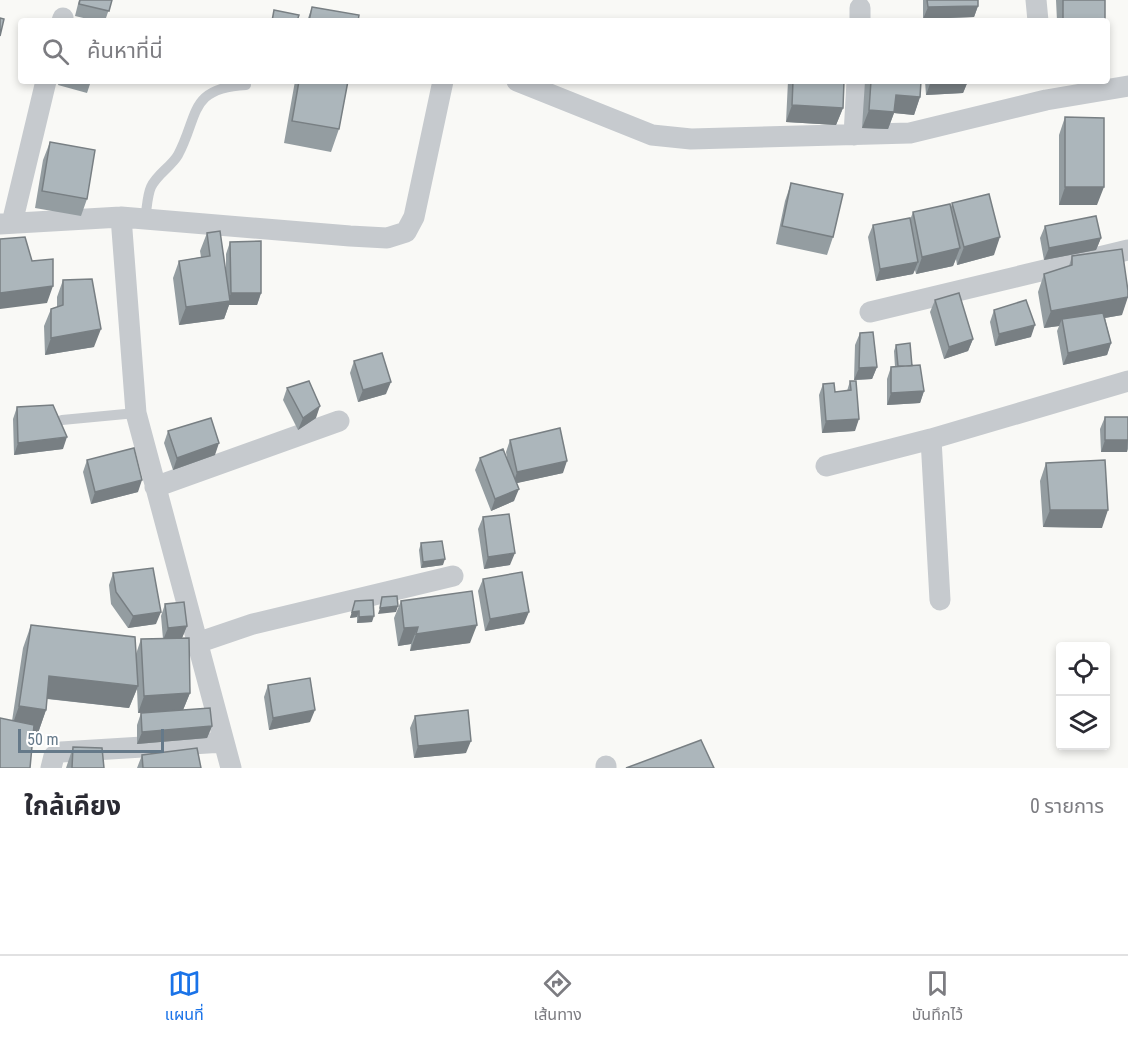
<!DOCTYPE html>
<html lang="th">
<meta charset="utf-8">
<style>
body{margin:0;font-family:"Roboto Condensed","Noto Sans Thai",sans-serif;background:#f2f2f3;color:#2b2b33}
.controls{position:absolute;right:18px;bottom:18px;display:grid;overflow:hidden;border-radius:6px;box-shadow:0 3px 9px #0003}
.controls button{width:54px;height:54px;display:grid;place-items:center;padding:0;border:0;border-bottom:2px solid #e1e1e2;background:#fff;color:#2b2b33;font:30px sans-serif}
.scale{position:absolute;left:18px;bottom:15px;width:146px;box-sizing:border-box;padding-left:6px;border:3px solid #657989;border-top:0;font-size:16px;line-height:21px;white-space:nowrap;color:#657989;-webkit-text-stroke:4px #fff;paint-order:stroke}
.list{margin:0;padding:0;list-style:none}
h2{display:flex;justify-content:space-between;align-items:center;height:78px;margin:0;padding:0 24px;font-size:26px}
h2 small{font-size:20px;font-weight:400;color:#7c7c81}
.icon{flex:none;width:33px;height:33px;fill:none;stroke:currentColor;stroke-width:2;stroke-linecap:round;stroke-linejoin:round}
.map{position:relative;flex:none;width:1128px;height:768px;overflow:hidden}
.search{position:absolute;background:#fff;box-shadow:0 3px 9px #0003;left:18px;right:18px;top:18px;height:66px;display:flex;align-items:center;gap:15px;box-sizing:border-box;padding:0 21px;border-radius:6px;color:#7c7c81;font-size:22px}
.sheet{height:186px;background:#fff}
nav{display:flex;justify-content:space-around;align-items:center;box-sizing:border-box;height:84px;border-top:2px solid #e1e1e2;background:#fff;font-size:16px;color:#7c7c81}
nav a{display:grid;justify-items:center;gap:3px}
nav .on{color:#1a73e8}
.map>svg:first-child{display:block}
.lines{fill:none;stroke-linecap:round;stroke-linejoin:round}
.lane{stroke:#c6cace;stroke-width:10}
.street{stroke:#c6cace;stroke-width:21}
.wall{fill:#949da1}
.shaded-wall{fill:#787f83}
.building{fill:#acb6bb;stroke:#787f83;stroke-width:1.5}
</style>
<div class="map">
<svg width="1128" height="768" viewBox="0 0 1128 768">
<rect width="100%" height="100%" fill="#f9f9f6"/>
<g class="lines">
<!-- lane -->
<path class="lane" d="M145,219C147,209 147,196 151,187C157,174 171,167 178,155C199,116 188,88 246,85
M62,420L136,413"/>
<!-- street -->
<path class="street" d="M1036,0L1038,21
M62,21L63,18
M860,21V8
M517,81L652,135L691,139L910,133L1046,100L1128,86
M854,135L857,81
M121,217L136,413L231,768
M12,223L46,81
M0,224L121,217L350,236L387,238L406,232L414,217L443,81
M870,312L1128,250
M931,439L940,600
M826,466L931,439L1128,381
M155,487L339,421
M197,643L253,624L453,576
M606,766V768
M51,768L54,756L61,752L224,742"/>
</g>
<!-- wall -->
<path class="wall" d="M79,0H112L105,21H96L75,16Z
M923,0H978V6L974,17L923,19Z
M1056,0H1105V21H1057Z
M312,7L358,21H307Z
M59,81H91L87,93L58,85Z
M265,81H284L283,84Z
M295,81H348L339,129L331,152L284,143Z
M788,81H844L843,108L836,125L786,122Z
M865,81H921L920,97L914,115L894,113L888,129L862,128Z
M925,81H968L963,93L926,95Z
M1065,117L1097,205H1059V135Z
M50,142L87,199L81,216L35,208L43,160Z
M791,183L833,237L827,255L776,244L785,201Z
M952,203L994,255L957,265L956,259L953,266L916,274L915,270L913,274L876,281L868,237L873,225L910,220L913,212L951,207Z
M1045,226L1101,238L1096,250L1044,260L1040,238Z
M207,233L226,270V254L230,242L261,293L257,305H229L224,319L179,325L173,278L179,261L201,257L200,251Z
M1072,256L1122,315L1105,318L1111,343L1107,355L1063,365L1057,331L1059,326L1044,328L1038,292L1044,274L1069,266Z
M63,280L94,347L45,355L44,326L51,309L57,307V297Z
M935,300L973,339L968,351L944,359L930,312Z
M994,310L1031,337L995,346L990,322Z
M860,333L877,367L872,379L854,380L855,345Z
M896,345L912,366L924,391L920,403L887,405V379L891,367H895L894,351Z
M354,361L386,394L358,402L350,373Z
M850,381L855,431L822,433L819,395L823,384L835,392L847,391Z
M287,388L316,418L298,430L283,400Z
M17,407L63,449L14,455L13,419Z
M1105,417H1128V449L1127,452H1101L1100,429Z
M168,431L215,455L173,470L164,443Z
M510,440L563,473L516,483L514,501L491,511L475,470L480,458L508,463L506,452Z
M87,460L138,492L91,504L83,472Z
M1046,463L1102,528L1043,527L1040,481Z
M483,517L510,565L484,569L478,529Z
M421,543L443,565L421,568L419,550Z
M113,573L156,624L128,628L111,604L109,585Z
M483,579L524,624L485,631L478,591Z
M355,601L372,622L357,623V617L350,618Z
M401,601L470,643L410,651L411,644L398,646L394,618Z
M165,604L187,626L182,638L190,693L183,710L138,713L137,689L129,708L47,699L46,710L38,733L33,732L12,721L23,648L31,625L136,654L141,639H163L161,616Z
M268,685L310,722L269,730L264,697Z
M141,713L212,726L207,738L137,744V725Z
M415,716L466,753L414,758L410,728Z
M73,747L104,768H66Z
M142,755L201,768H137Z"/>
<!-- shaded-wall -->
<path class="shaded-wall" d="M978,6L974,17L923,19L928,7Z
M931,81H968L963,93L926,95Z
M896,95L920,97L914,115L894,113L888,129L862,128L869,110Z
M792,105L843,108L836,125L786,122Z
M1065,187H1104L1097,205H1059Z
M1000,237L994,255L957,265L964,247Z
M1101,238L1096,250L1044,260L1049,248Z
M960,248L953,266L916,274L922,257Z
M918,262L913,274L876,281L880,269Z
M53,286L47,303L0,309V293Z
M231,293H261L257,305H229L224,319L179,325L186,307L227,302Z
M1128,297L1122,315L1063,325L1062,319L1059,326L1044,328L1051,311Z
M1035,325L1031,337L995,346L999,334Z
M101,329L94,347L45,355L51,338Z
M973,339L968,351L944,359L949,347Z
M1111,343L1107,355L1063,365L1068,353Z
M877,367L872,379L854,380L859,368Z
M391,382L386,394L358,402L363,390Z
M924,391L920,403L887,405L891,393Z
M320,406L316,418L298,430L303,418Z
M859,419L855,431L822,433L826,421Z
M67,437L63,449L14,455L18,443Z
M1105,440H1128L1127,452H1101Z
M219,443L215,455L173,470L177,458Z
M567,461L563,473L513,484L517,472Z
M142,480L138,492L91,504L95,492Z
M519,489L514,501L491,511L495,499Z
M1050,510H1108L1102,528L1043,527Z
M515,553L510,565L484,569L488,557Z
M445,559L443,565L421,568L423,562Z
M398,606L396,612L378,614L380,608Z
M359,611L357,617L350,618L352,612Z
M161,612L156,624L128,628L133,616Z
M529,612L524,624L485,631L490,619Z
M374,616L372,622L357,623L359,617Z
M477,625L470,643L410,651L416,634Z
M187,626L182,638L163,640L168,628Z
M418,627L411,644L398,646L404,628Z
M49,676L138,686L129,708L41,698Z
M190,693L183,710L138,713L144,696Z
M19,706L46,710L38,733L11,729Z
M315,710L310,722L269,730L273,718Z
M212,726L207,738L137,744L142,732Z
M471,741L466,753L414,758L418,746Z"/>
<!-- building -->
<path class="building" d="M80,0H112L109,11L79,4Z
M927,0H978V6L928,7Z
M1063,0H1105V21H1063Z
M312,7L359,15L358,21H309Z
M274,10L299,15L297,21H272Z
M0,18L4,19L0,36Z
M299,81H348L339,129L292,121Z
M793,81H844L843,108L792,105Z
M871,81H921L920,97L896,95L894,112L869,110Z
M1065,117L1104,118V187H1065Z
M50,142L95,150L87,199L42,191Z
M791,183L843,194L833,237L782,226Z
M989,194L1000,237L964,247L952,203Z
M950,204L960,248L922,257L913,212Z
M1096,216L1101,238L1049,248L1045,226Z
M910,218L918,262L880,269L873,225Z
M220,231L230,301L186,307L179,261L210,256L207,233Z
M25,237L32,261L53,259V286L0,293V239Z
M261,241V293H231L230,242Z
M1122,249L1128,291V297L1051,311L1044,274L1072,265V256Z
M92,279L101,329L51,338V309L63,305V280Z
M959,293L973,339L949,347L935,300Z
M1026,300L1035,325L999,334L994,310Z
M1103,313L1111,343L1068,353L1062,319Z
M873,332L877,367L859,368L860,333Z
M910,343L912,366H898L896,345Z
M382,353L391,382L363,390L354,361Z
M920,365L924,391L891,393V367Z
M309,381L320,406L303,418L287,388Z
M850,381H856L859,419L826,421L823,384L834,383L835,392L851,390Z
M53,405L67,437L18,443L17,407Z
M1105,417H1128V440H1105Z
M211,418L219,443L177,458L168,431Z
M560,428L567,461L517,472L510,440Z
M134,448L142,480L95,492L87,460Z
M503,449L519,489L495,499L480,458Z
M1105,460L1108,510H1050L1046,463Z
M509,514L515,553L488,557L483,517Z
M442,541L445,559L423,562L421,543Z
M153,568L161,612L133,616L116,592L113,573Z
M522,572L529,612L490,619L483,579Z
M472,591L477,625L416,634L418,627L404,628L401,601Z
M397,596L398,606L380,608L382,597Z
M373,600L374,616L359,617V611L352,612L355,601Z
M184,602L187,626L168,628L165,604Z
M31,625L135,637L138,686L49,676L46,710L19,706Z
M189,638L190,693L144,696L141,639Z
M310,678L315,710L273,718L268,685Z
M210,708L212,726L142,732L141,713Z
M468,710L471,741L418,746L415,716Z
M0,718L34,725L30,768H0Z
M701,740L714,768H626Z
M73,747L102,748L104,768H72Z
M197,748L201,768H143L142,755Z"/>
</svg>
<div class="controls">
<button><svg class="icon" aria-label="locate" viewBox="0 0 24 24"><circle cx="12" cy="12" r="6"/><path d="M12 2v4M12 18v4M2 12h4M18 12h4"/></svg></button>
<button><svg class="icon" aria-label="layers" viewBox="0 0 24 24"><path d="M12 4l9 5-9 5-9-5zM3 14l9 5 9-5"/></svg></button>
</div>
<div class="scale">50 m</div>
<div class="search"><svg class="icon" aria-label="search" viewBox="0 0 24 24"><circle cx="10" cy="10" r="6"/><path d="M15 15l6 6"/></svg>ค้นหาที่นี่</div>
</div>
<section class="sheet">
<h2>ใกล้เคียง<small>0 รายการ</small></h2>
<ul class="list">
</ul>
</section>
<nav>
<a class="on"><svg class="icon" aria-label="map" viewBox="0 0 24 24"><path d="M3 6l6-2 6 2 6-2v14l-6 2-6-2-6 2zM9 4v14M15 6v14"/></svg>แผนที่</a>
<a><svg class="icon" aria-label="directions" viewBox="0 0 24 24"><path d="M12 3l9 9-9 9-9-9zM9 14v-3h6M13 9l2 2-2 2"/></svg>เส้นทาง</a>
<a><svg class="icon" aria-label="saved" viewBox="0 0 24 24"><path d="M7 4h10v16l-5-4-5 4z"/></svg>บันทึกไว้</a>
</nav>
